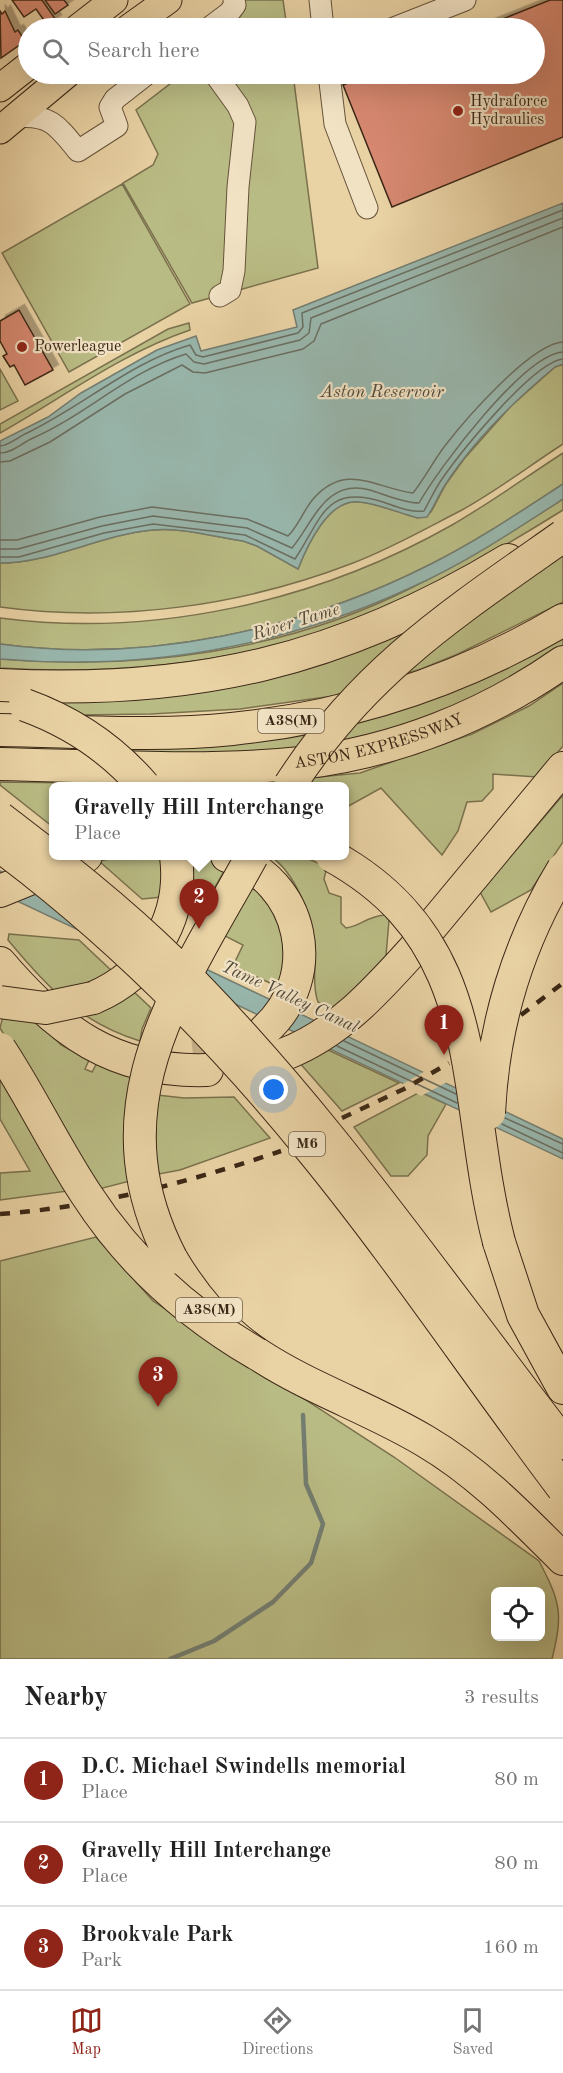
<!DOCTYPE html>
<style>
body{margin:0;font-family:"Old Standard TT",serif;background:#f2f2f2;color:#222}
.controls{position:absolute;right:18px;bottom:18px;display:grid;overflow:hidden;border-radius:9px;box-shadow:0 6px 24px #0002}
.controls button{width:54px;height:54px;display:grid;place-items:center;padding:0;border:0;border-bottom:2px solid #e0e0e0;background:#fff;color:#222;font:30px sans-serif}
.you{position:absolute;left:274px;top:1090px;width:21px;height:21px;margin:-15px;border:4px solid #fff;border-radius:50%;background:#1a73e8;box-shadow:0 0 0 9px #1a73e833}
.badge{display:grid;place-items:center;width:39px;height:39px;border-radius:50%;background:#8f2418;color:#fff;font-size:20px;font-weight:700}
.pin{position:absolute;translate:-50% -50px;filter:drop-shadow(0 2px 3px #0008)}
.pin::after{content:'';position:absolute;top:32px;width:21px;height:18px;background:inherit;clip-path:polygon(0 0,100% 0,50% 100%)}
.popup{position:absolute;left:49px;top:782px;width:300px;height:78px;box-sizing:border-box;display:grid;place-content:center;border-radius:9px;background:#fff;filter:drop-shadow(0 2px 4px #0005);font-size:20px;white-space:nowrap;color:#767676}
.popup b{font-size:22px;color:#222}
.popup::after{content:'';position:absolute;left:50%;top:100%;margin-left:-12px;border:12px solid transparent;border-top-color:#fff}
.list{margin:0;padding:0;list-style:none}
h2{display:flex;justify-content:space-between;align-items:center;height:78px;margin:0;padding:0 24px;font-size:26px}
h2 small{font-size:20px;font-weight:400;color:#767676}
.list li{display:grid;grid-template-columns:39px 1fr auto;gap:18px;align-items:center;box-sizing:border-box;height:84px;padding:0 24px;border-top:2px solid #e0e0e0}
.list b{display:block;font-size:22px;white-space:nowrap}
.list p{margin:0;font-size:20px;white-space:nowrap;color:#767676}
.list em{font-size:20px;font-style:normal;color:#767676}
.icon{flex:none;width:33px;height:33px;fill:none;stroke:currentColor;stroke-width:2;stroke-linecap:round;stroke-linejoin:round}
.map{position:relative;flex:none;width:563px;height:1659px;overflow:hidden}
.search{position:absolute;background:#fff;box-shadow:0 6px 24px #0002;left:18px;right:18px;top:18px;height:66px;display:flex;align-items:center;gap:15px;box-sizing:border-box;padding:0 21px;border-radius:33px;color:#767676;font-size:22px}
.sheet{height:330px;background:#fff}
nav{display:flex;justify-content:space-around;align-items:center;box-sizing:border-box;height:84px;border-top:2px solid #e0e0e0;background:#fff;font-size:16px;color:#767676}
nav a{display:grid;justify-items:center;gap:3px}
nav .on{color:#8f2418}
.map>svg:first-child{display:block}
.green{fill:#b9bb84;stroke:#7a714d;stroke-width:1.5;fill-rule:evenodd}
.water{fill:#98b6ac;stroke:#737d70;stroke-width:1.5}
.pier{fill:#e9d2a4}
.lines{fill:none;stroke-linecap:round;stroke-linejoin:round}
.shore{stroke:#6a6e61;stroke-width:1.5}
.stream{stroke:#737d70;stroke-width:4.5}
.building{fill:#d68870;stroke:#3b2716;stroke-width:1.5;filter:url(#shadow)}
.highway-tunnel{stroke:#c6b088;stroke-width:32;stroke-dasharray:32 16;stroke-linecap:butt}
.minor-casing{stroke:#66523a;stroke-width:23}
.major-casing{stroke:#3b2716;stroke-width:29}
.highway-casing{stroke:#3b2716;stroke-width:34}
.minor{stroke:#f1e2c4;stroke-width:21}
.major{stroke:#e9d2a4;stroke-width:27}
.highway{stroke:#e9d2a4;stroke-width:32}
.rail{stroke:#3b2716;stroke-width:4.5;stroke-dasharray:10 10;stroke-linecap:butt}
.highway-bridge-casing{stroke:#3b2716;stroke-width:34;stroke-linecap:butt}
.highway-bridge{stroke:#e9d2a4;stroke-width:32}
.poi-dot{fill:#8f2418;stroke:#f1e2c4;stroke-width:2}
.labels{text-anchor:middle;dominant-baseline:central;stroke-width:4.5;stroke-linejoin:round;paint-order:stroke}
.shield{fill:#f1e2c4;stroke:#725f4a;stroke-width:1.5}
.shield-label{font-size:15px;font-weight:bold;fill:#3b2716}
.poi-label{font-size:16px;fill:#3b2716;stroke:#f1e2c4;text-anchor:start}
.street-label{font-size:16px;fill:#3b2716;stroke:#f1e2c4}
.water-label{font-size:18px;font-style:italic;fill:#524b3c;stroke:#f1e2c4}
</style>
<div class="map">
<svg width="563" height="1659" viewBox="0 0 563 1659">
<defs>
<filter id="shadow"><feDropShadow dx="5.5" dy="-5.5" stdDeviation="0" flood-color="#0004"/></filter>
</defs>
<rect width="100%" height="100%" fill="#e9d2a4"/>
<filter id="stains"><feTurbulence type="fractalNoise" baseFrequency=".00333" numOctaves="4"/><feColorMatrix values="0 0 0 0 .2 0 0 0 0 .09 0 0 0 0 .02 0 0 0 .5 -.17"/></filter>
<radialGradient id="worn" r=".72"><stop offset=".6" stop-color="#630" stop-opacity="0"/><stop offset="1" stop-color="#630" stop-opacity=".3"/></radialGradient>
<!-- green -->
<path class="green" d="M244,0H283L287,28H215Z
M183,74H293L318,268L192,303L123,183L153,165L158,154L136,110Z
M122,184L190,304L69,372L2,253Z
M189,323L190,330C122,353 62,398 0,433V424L168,329Z
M563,364V444C529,466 495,492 460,511C425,529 390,549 353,563C242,606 118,623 0,607V563C52,563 100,535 152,530C181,527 214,537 243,541L257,546L298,569C307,546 329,497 360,502C379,504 399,513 418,518L431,512L446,484L464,459L510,407L555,367Z
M0,369L18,401L0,410Z
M563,453V484C520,512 477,541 431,564C301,630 146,664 0,644V618C155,638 316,602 452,525C490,503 526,477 563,453Z
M563,499V510C507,545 452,577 392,604C374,612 356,622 337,628C227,664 115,675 0,668V659C140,671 287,651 413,587C465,561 514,530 563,499Z
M563,550V602L458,654L421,669L333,696L240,709L151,714L79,715L56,702L386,640L486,599Z
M563,630V649L437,719L290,754H0V741L217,740Z
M563,683V746L537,777L493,774V789L482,801L467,802L458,831L442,855L381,788L345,808L344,786H53V827L0,785V782L237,785L360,773L472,734L529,706Z
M563,795V842L531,890L491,912L480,892Z
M127,856H164L162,897L142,899L99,861Z
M186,856H205L229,862L204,907L181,901Z
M270,856H302L327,867L324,879L329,893L341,897V923L346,928C363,925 365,917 385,915L389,920L386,956L360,985L331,1009L318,1002C312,985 316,964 315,946C312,916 295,872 270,856Z
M253,876L284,913L285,990L233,966L243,945L223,935Z
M9,934L79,940L151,1008L142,1029L140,1041C79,1022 47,987 8,940Z
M4,1012L33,1017L61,1045L89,1060L85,1069L92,1072L98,1061L131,1073L127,1102L130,1181L99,1189L0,1028Z
M326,1049L399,1083L342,1111L298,1061Z
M0,1076L68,1191L0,1200V1173L30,1171L0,1119Z
M420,1092L446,1104L428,1136L427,1155L408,1176H391L354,1127Z
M157,1095L184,1098L234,1097L270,1138L180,1170L159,1174L155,1157Z
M96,1237L153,1301L394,1457L539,1561C561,1603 563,1614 552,1659H0V1261ZM496,1592H540V1636H496Z"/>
<!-- water -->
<path class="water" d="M563,203V364L555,367C514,401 474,440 445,485C438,496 434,507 427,517L418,518C399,513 379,504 360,502C329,497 307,546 298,569L257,546L243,541C215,537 181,527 152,530C100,535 52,563 0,563V441L48,417L81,393L157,350L196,336L201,351L297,327L293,310Z
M563,484V499C514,531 464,564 410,588C280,648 142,671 0,659V644C146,664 301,630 431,564C477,541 520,512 563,484Z
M0,871L563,1139V1159L0,893Z"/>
<!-- pier -->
<path class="pier" d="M427,1070L449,1081L421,1096L401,1085Z"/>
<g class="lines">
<!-- shore -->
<path class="shore" d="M0,446C10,445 19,436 29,432C83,406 131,362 190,345L196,355L203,357L298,333L303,327L302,313L563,210
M0,453C12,453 22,443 33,438C86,415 129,371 186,354L194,362L204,364L300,340L309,333L311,318L563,218
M0,462L10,461L50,442L125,394L182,365L193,372L205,373L303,349L314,341L321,324L563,227
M0,540H17L100,517L152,507L247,519L288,536C299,525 304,509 314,498C347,462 375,488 413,493C424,479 433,462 444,447C464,421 530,344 563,342
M0,549H18L102,526L153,516L247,528L292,548C314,521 326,478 370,490C386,495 403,503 419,503C438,469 524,354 563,352
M0,557H19L104,533L153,524L245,535L295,559C322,519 325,483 383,502C395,506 411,513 424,511C430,500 435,489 442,479C460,453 533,362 563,359
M344,1041L456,1094
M337,1046L457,1103
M505,1118L563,1144
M502,1124L563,1153"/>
<!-- stream -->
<path class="stream" d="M170,1659L214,1641L273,1602L311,1563L323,1524L306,1484L303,1415"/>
</g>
<!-- building -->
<path class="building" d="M12,0H42L56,20L48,26L36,9L24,17Z
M45,0H64L68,5L55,14Z
M550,0H563V137L392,207L343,85L370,74H534V28H480Z
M0,11L2,14L5,11L15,32L18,30L25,41L1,58Z
M19,310L53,370L25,385L14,365L10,367L3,356L7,354L0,341V321Z"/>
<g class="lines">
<!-- highway-tunnel -->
<path class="highway-tunnel" d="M193,1054L227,1050L246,1042"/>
<!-- minor casing -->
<g class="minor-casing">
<path id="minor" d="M320,0L323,28
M209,28L229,13L235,5L234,0
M394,28L465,0
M215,74L238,106L245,122L238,187L234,271L230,290L220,296
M329,74L335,124L367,208
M17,117C50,114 58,126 78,151L117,126L110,107L115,99L147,74"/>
</g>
<!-- major casing -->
<g class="major-casing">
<path id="major" d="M78,28L114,0
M129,28L168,0
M0,88L28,66
M0,130L67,74"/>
</g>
<!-- highway casing -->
<g class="highway-casing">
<g id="highway">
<path d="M0,685C194,695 341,661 508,560"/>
<path d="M0,730C77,731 156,737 232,729C350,717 462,680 563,620"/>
<path id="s1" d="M0,764C97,766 206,773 301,763C396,752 486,716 563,662"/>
<path d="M227,856C304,880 324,977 265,1030"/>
<path d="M0,891L86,856"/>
<path d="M431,927L563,768"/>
<path d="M0,963C58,1031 114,1073 207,1070"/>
<path d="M93,998C150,974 184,918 176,856"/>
<path d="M285,1054C339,1033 377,990 414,949"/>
<path d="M499,1242L523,1315L563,1388"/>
<path d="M171,1258C192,1294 223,1332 259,1355C311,1389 372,1409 425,1441C478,1472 520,1516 563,1559"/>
</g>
</g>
<!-- minor -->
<use href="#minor" class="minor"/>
<!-- major -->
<use href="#major" class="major"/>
<!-- highway -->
<use href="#highway" class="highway"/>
<!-- rail -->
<path class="rail" d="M521,1015L563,983
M342,1118L404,1089L449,1063
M0,1214C97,1207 189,1182 281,1151"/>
<!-- highway-bridge casing -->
<g class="highway-bridge-casing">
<path id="highway-bridge" d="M25,705C72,722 112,749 144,786
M290,785C363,671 455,612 563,536
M0,818C59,863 118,909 171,961C319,1107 436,1279 563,1443
M0,846C118,934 222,1039 314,1153C402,1261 479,1377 563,1488
M332,856C491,944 460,1092 499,1242
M0,1002L45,1008L93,998
M0,1049C31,1096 55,1147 86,1194C130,1262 188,1314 257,1354
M489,1113C493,1027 518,943 563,869
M171,1258C92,1104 179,989 252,856"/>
</g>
<!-- highway-bridge -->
<use href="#highway-bridge" class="highway-bridge"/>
</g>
<!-- markers -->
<g class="poi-dot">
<circle cx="458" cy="111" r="6"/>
<circle cx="22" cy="347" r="6"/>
</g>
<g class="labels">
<!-- shield labels -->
<g class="shield">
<rect x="258" y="709" width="66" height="24" rx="4.5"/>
<rect x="289" y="1132" width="36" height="24" rx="4.5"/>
<rect x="176" y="1298" width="66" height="24" rx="4.5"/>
</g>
<g class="shield-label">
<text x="291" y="721">A38(M)</text>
<text x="307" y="1144">M6</text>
<text x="209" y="1310">A38(M)</text>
</g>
<!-- poi labels -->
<g class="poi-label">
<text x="470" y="102">Hydraforce<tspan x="470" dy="18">Hydraulics</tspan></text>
<text x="34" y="347">Powerleague</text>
</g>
<!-- street labels -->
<g class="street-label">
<text stroke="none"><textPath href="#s1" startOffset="382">ASTON EXPRESSWAY</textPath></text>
</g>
<!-- water labels -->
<g class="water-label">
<text x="382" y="392">Aston Reservoir</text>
<text transform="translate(296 622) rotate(-17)">River Tame</text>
<text transform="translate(290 997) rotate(25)">Tame Valley Canal</text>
</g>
</g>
<rect width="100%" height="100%" filter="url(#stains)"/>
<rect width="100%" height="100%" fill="url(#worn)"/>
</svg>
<div class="controls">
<button><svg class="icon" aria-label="locate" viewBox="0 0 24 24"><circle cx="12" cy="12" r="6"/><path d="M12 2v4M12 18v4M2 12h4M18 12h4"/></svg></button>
</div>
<div class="you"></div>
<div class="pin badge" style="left:444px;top:1055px">1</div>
<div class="pin badge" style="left:199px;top:929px">2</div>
<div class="popup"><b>Gravelly Hill Interchange</b>Place</div>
<div class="pin badge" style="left:158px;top:1407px">3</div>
<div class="search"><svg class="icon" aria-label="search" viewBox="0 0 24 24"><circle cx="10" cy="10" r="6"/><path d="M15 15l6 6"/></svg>Search here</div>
</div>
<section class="sheet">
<h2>Nearby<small>3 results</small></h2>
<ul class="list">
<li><span class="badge">1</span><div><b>D.C. Michael Swindells memorial</b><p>Place</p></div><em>80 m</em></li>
<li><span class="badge">2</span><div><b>Gravelly Hill Interchange</b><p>Place</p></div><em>80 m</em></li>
<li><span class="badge">3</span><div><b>Brookvale Park</b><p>Park</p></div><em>160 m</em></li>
</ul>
</section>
<nav>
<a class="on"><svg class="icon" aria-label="map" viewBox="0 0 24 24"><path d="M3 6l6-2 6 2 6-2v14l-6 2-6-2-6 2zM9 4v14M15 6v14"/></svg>Map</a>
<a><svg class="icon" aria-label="directions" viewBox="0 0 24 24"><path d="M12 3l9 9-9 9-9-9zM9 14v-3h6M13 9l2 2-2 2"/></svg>Directions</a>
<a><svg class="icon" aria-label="saved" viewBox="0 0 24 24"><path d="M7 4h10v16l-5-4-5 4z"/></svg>Saved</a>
</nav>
